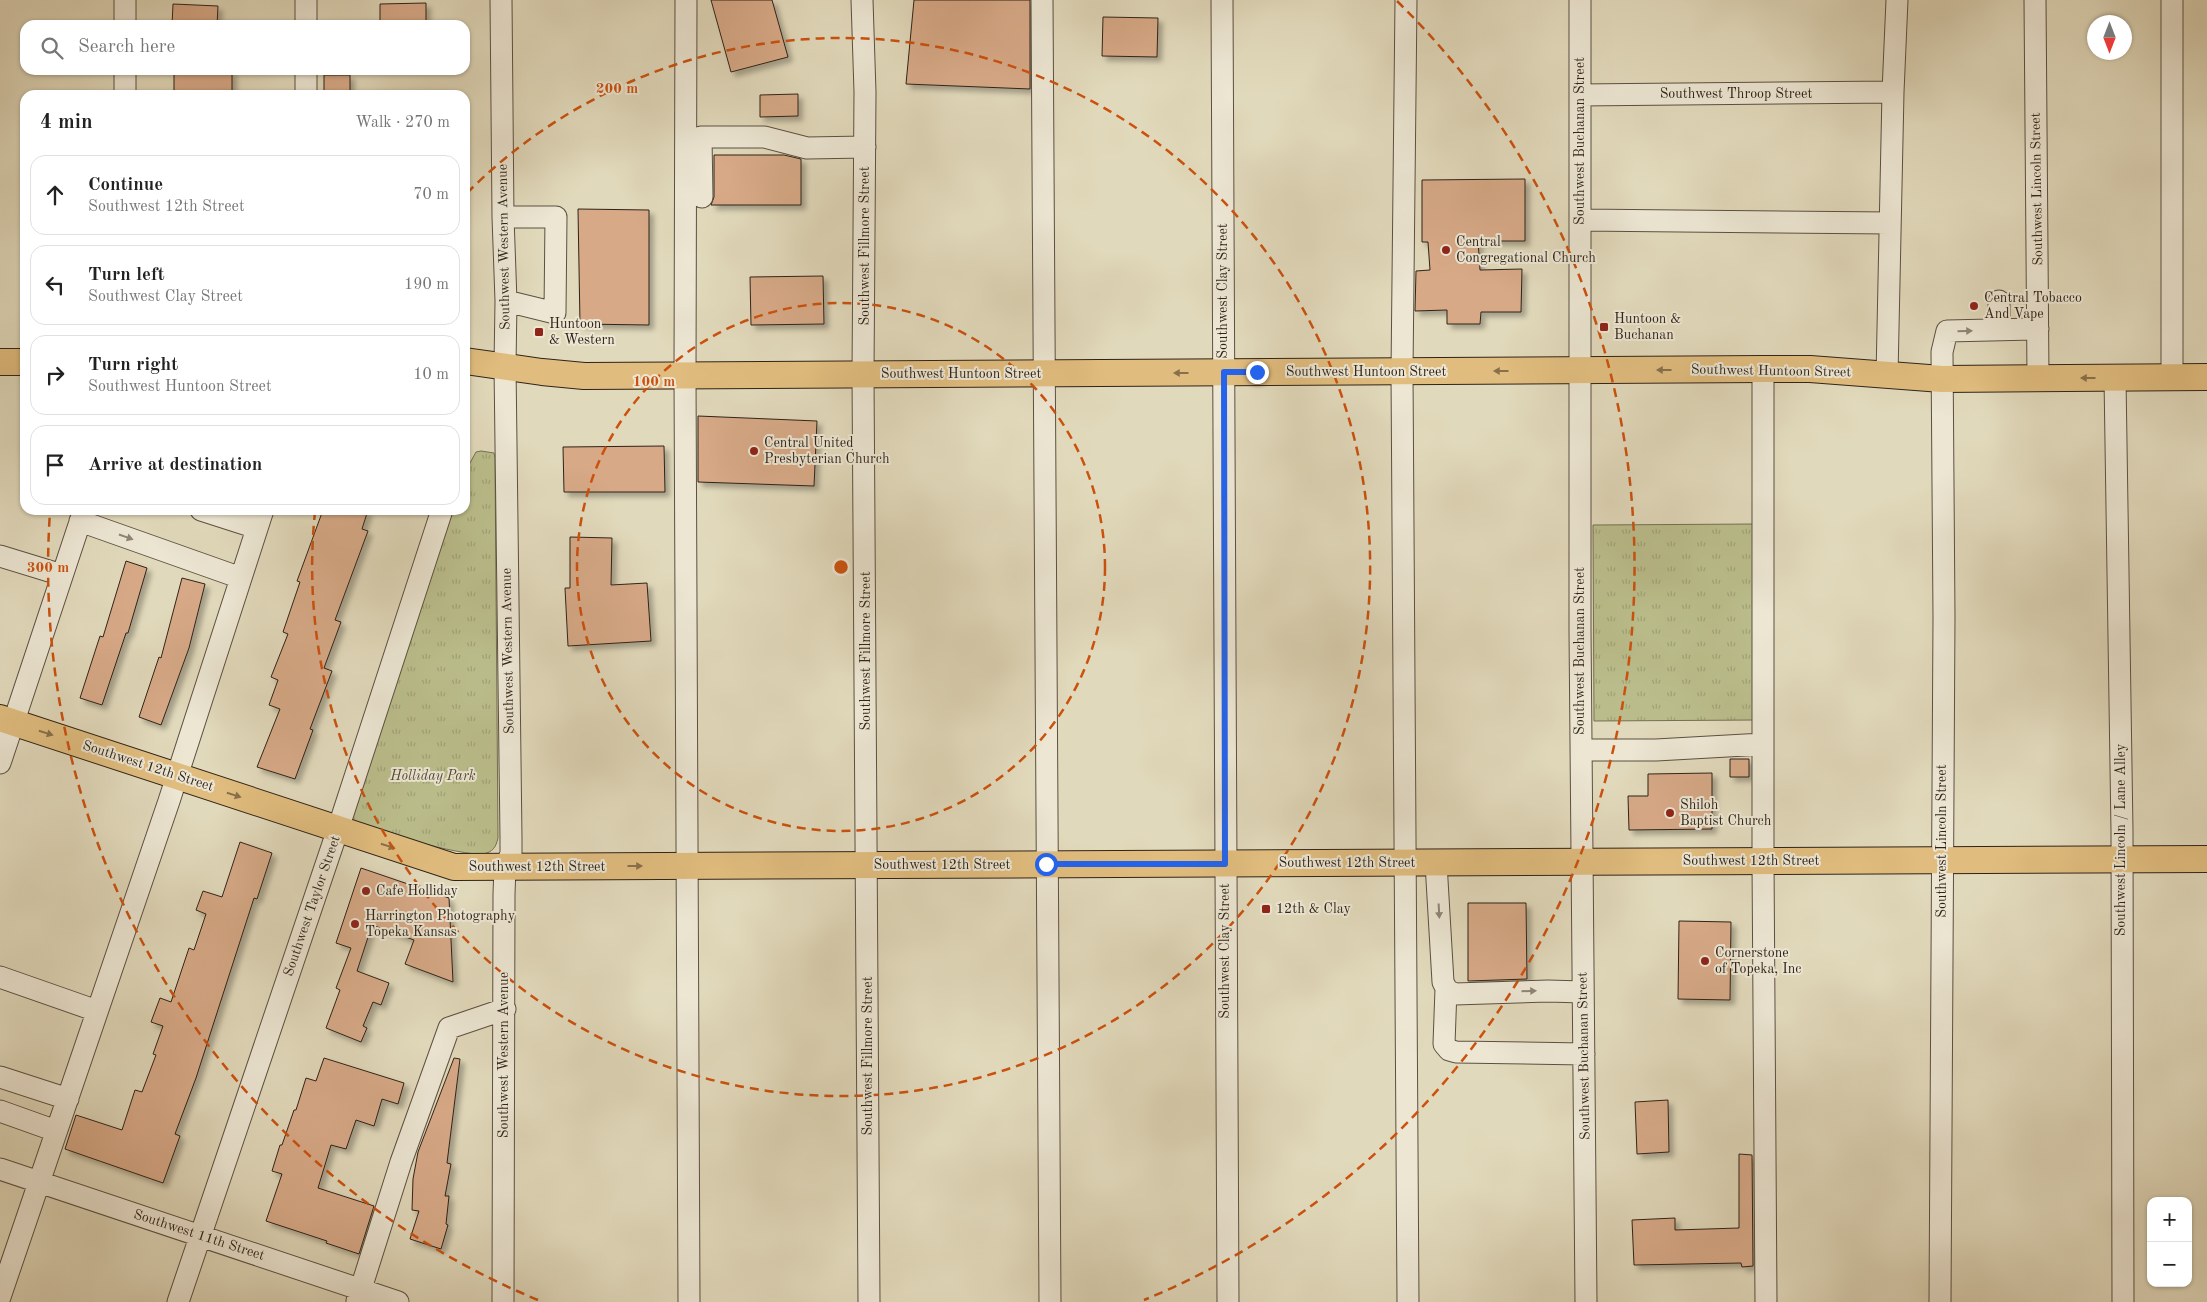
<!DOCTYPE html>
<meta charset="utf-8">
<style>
body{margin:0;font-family:"Old Standard TT",serif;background:#f2f2f2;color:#222}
.controls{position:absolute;right:15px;bottom:15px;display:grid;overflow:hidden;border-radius:10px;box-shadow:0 1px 4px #0004}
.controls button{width:45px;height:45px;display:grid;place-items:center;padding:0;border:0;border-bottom:1px solid #e0e0e0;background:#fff;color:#222;font:25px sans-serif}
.compass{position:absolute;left:2087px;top:15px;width:45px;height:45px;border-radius:50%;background:#fff;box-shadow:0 1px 4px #0004;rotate:180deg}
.stop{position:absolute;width:15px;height:15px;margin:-11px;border:4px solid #2563eb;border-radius:50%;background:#fff}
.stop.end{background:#2563eb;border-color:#fff;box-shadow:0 1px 5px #0008}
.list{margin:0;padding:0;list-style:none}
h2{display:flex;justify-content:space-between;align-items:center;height:65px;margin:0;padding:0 20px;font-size:21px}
h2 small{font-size:16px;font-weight:400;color:#767676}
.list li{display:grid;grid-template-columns:32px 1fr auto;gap:15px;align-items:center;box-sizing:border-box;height:80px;margin:0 10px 10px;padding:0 10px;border:1px solid #e0e0e0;border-radius:15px}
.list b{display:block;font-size:19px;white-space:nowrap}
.list p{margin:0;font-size:16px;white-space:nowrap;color:#767676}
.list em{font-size:16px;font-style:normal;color:#767676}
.icon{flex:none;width:28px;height:28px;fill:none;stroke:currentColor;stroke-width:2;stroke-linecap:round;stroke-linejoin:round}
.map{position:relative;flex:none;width:2207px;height:1302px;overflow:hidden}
.search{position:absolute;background:#fff;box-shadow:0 1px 4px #0004;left:20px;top:20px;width:450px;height:55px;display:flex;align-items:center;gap:12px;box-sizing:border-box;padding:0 18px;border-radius:15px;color:#767676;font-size:19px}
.panel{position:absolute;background:#fff;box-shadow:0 1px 4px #0004;left:20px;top:90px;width:450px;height:425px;border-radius:15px}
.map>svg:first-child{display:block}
.grass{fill:url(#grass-tufts);stroke:#747052}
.building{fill:#d7a987;stroke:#2f2319;filter:url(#shadow)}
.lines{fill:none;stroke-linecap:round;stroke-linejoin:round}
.minor-casing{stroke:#5c5042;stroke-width:23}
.major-casing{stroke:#2f2319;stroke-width:28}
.minor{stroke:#ece6d3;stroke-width:21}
.major{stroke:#e0bc7e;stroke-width:26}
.oneway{fill:#8e8476}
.oneway2{fill:#88704c}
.route{stroke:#2563eb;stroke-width:6}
.ring{fill:none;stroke:#cc510e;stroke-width:2.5;stroke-dasharray:9 6}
.poi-dot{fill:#8f2418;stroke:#ece6d3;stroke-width:2}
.labels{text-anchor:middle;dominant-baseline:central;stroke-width:4;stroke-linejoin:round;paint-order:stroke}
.street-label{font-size:14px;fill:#2f2319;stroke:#ece6d3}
.poi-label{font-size:14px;fill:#2f2319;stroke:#ece6d3;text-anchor:start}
.park-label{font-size:14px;font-style:italic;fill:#524a36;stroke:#ece6d3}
.centre{fill:#cc510e;stroke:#ece6d3;stroke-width:2.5}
.ring-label{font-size:15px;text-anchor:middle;font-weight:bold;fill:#cc510e;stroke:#ece6d3;stroke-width:4;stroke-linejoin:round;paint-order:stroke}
</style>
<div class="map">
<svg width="2207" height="1302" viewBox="0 0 2207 1302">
<defs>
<pattern id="grass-tufts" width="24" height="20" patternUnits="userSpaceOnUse" patternTransform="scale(1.25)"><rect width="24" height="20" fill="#babd8b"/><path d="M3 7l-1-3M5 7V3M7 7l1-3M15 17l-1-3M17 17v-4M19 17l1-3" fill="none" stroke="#a0a277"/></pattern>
<filter id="shadow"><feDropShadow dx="4.5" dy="4.5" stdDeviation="2.5" flood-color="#0004"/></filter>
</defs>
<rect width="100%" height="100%" fill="#e1d9bb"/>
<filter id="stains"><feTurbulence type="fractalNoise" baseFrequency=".004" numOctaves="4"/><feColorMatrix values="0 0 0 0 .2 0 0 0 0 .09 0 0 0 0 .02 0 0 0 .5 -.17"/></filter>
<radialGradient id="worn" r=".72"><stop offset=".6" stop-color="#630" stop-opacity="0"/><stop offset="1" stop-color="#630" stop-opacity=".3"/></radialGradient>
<!-- grass -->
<path class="grass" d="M481,451L494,453L495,458L498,838C496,847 493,852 483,854C462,856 369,831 351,819L452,510H465V472L476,452Z
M1756,524L1757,720L1594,721L1593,525Z"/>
<!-- building -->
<path class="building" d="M711,0H772L788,57L731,72Z
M914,0H1030V89L906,84Z
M426,3V25H380V4Z
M173,4L218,6L217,25H172Z
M1103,17L1158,18L1157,57L1102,56Z
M232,71V91L174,92V72Z
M324,75H350V95H324Z
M798,94V116L760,117V95Z
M714,155H784L801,159V205H711L714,197Z
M1525,179V241H1478L1480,270L1522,269L1521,312H1481L1480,324H1447V310L1415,311L1416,271L1430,270L1428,242H1422V180Z
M578,209L649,210V325L580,324Z
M823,276L824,324L751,325L750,277Z
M698,416L817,421L814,486L698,482Z
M664,446L665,492H564L563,447Z
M323,510H368L362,529L368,531L335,620L341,622L324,668L332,671L310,729L313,730L295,779L257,767L280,709L269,705L278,680L271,677L288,634L283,632L300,582L297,581Z
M570,537L612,538L611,585L647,583L651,641L568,646L565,588H570Z
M126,561L147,568L128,633H126L102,705L80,698L100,636L103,637Z
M182,578L205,584L189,648L161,725L139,717L159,657L161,658Z
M1730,759H1749V777H1730Z
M1712,773V829L1629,830L1628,796H1648V774Z
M240,842L272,853L257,899L254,898L196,1078L175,1134L180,1136L163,1183L65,1149L76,1115L122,1130L135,1090L142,1092L156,1055L153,1054L163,1026L151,1022L160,998L171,1002L189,948L194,950L206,914L196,910L203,891L222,897Z
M361,868L449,898L453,982L405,964L414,940L372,925L357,971L389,983L381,1005L373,1002L363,1026L367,1028L361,1042L326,1028L340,990L336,988L351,948L336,943Z
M1468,903H1526L1527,979L1468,981Z
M1679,921L1731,922L1730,1000L1678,999Z
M324,1058L404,1083L398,1104L382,1099L374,1126L356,1120L346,1149L331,1145L318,1188L374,1206L359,1254L326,1243L327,1241L266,1221L282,1174L272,1171L280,1145H282L294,1110H296L306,1078L316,1081Z
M454,1058L460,1059L447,1163L451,1164L445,1196H449L446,1224L448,1225L441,1249L410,1239L419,1211L412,1210L413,1179L418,1152Z
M1668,1100L1669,1152L1637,1154L1635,1102Z
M1739,1154L1752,1155L1753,1266L1742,1267L1741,1263L1634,1265L1632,1220L1675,1218V1230L1739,1228Z"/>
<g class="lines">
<!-- minor casing -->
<g class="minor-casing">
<path id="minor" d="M501,0L503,217L506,301L505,366L511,838V854L505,867L504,894L503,1302
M686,0L685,375L689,1302
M862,0L865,92L863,375L869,1302
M1042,0L1050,1302
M1222,0L1228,1302
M1406,0L1402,372L1408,1302
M1580,0V631L1586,1302
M2035,0L2038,378
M125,25V0
M306,25V0
M125,95V70
M306,95V70
M1580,95L1893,92
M702,197L701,137H764L807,148L865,147
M503,217H556L555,313L506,301
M1580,220L1890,223
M1999,330V301
M1763,369V861L1766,1302
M1887,376L1893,92L1897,0
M2115,378L2122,831L2123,1302
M2172,378V0
M201,510L257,528
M80,521L241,578
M0,556L62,575
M1581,750H1656L1763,744
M0,763L84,510
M1436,863L1443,982L1447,990L1455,994L1548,991L1583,992
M0,977L97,1011
M1446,989L1444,1044L1449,1050L1456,1052L1584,1054
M0,1077L68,1099
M0,1111L56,1131
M0,1169L398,1302
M0,1297L169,801L263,510
M357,1301L401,1162L449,1028L505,1009
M178,1302L338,829L442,510
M1940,1302L1944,617L1942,352L1947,331L2038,329"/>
</g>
<!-- major casing -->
<g class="major-casing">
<path id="major" d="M465,361L542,372L584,376L1763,369H1810L1942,379L2207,377
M0,362H25
M0,718L454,867L2207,859"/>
</g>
<!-- minor -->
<use href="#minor" class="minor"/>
<!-- major -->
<use href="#major" class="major"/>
</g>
<!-- one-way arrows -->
<defs><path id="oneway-solid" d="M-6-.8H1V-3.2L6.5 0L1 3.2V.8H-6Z" transform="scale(1.25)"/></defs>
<g class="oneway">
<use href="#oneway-solid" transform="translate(1965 331) rotate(-1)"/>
<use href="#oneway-solid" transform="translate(126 537) rotate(19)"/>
<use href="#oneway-solid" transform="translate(1439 911) rotate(87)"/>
<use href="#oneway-solid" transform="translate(1529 991) rotate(-2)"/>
</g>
<g class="oneway2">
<use href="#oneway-solid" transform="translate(1664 370) rotate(180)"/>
<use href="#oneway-solid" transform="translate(1501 371) rotate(180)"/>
<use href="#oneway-solid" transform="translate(1181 373) rotate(180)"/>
<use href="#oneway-solid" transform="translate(2088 378) rotate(180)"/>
<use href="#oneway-solid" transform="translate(46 733) rotate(18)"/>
<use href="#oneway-solid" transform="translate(234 795) rotate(18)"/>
<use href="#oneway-solid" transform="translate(388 846) rotate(18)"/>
<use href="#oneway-solid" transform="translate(635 866)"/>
</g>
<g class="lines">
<!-- route -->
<path class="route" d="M1046,864H1225L1224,372H1257"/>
</g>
<!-- distance rings -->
<g class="ring">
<circle cx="841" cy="567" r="264"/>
<path d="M467 193A529 529 0 1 1 315 512"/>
<path d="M538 1300A793 793 0 0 1 50 512M1397 1A793 793 0 0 1 1144 1300"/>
</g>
<!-- markers -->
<g class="poi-dot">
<circle cx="1446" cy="250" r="5"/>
<circle cx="1974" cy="306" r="5"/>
<rect x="1599" y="322" width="10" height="10" rx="2.5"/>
<rect x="534" y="327" width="10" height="10" rx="2.5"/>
<circle cx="754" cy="451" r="5"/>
<circle cx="1670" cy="813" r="5"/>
<circle cx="366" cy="891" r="5"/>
<rect x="1261" y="904" width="10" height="10" rx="2.5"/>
<circle cx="355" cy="924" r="5"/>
<circle cx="1705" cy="961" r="5"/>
</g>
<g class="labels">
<!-- street labels -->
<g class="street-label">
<text x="1736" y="94">Southwest Throop Street</text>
<text transform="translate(1580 141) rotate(-90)">Southwest Buchanan Street</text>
<text transform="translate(2037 189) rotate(-91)">Southwest Lincoln Street</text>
<text transform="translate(865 246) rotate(-90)">Southwest Fillmore Street</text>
<text transform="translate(504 247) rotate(-91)">Southwest Western Avenue</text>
<text transform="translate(1223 291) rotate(-90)">Southwest Clay Street</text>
<text transform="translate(1771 371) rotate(1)">Southwest Huntoon Street</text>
<text x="1366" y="372">Southwest Huntoon Street</text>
<text x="961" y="374">Southwest Huntoon Street</text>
<text transform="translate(508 651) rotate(-91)">Southwest Western Avenue</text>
<text transform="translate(866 651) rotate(-90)">Southwest Fillmore Street</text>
<text transform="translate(1580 651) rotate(-90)">Southwest Buchanan Street</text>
<text transform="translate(148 766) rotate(18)">Southwest 12th Street</text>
<text transform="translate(2121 840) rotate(-90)">Southwest Lincoln / Lane Alley</text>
<text transform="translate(1942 841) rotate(-90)">Southwest Lincoln Street</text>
<text x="1751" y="861">Southwest 12th Street</text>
<text x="1347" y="863">Southwest 12th Street</text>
<text x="942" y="865">Southwest 12th Street</text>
<text x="537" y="867">Southwest 12th Street</text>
<text transform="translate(312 906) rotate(-71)">Southwest Taylor Street</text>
<text transform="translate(1225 951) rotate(-90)">Southwest Clay Street</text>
<text transform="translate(504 1055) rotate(-90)">Southwest Western Avenue</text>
<text transform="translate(868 1056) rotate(-90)">Southwest Fillmore Street</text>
<text transform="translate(1584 1056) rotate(-91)">Southwest Buchanan Street</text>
<text transform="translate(199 1235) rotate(18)">Southwest 11th Street</text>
</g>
<!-- poi labels -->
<g class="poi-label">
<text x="1456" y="242">Central<tspan x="1456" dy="16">Congregational Church</tspan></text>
<text x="1984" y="298">Central Tobacco<tspan x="1984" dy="16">And Vape</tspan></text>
<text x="1614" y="319">Huntoon &amp;<tspan x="1614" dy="16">Buchanan</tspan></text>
<text x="549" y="324">Huntoon<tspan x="549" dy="16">&amp; Western</tspan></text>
<text x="764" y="443">Central United<tspan x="764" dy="16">Presbyterian Church</tspan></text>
<text x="1680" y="805">Shiloh<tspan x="1680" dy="16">Baptist Church</tspan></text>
<text x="376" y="891">Cafe Holliday</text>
<text x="1276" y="909">12th &amp; Clay</text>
<text x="365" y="916">Harrington Photography<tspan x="365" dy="16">Topeka Kansas</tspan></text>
<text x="1715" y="953">Cornerstone<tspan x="1715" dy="16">of Topeka, Inc</tspan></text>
</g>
<!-- park labels -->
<g class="park-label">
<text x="433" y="776">Holliday Park</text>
</g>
</g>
<circle cx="841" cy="567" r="8" class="centre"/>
<g class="ring-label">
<text x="617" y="93">200 m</text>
<text x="654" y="386">100 m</text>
<text x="48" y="572">300 m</text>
</g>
<rect width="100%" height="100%" filter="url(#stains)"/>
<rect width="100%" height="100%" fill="url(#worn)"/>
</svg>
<div class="controls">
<button>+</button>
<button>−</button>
</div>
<svg class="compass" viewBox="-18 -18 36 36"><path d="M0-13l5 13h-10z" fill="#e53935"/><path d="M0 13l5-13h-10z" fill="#767676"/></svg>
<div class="stop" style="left:1046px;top:864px"></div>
<div class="stop end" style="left:1257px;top:372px"></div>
<div class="search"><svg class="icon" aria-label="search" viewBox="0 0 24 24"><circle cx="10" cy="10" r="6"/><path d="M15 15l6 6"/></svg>Search here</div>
<section class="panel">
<h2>4 min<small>Walk · 270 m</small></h2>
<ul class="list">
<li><svg class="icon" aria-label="ahead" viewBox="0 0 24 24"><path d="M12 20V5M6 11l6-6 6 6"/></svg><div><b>Continue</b><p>Southwest 12th Street</p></div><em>70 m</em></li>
<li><svg class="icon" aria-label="left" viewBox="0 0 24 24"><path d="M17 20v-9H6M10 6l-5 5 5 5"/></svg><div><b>Turn left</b><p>Southwest Clay Street</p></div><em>190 m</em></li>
<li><svg class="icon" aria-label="right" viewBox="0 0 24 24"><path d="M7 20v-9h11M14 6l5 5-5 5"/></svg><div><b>Turn right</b><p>Southwest Huntoon Street</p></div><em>10 m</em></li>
<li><svg class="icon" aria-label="arrive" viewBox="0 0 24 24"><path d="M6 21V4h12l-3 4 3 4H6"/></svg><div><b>Arrive at destination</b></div></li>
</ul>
</section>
</div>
